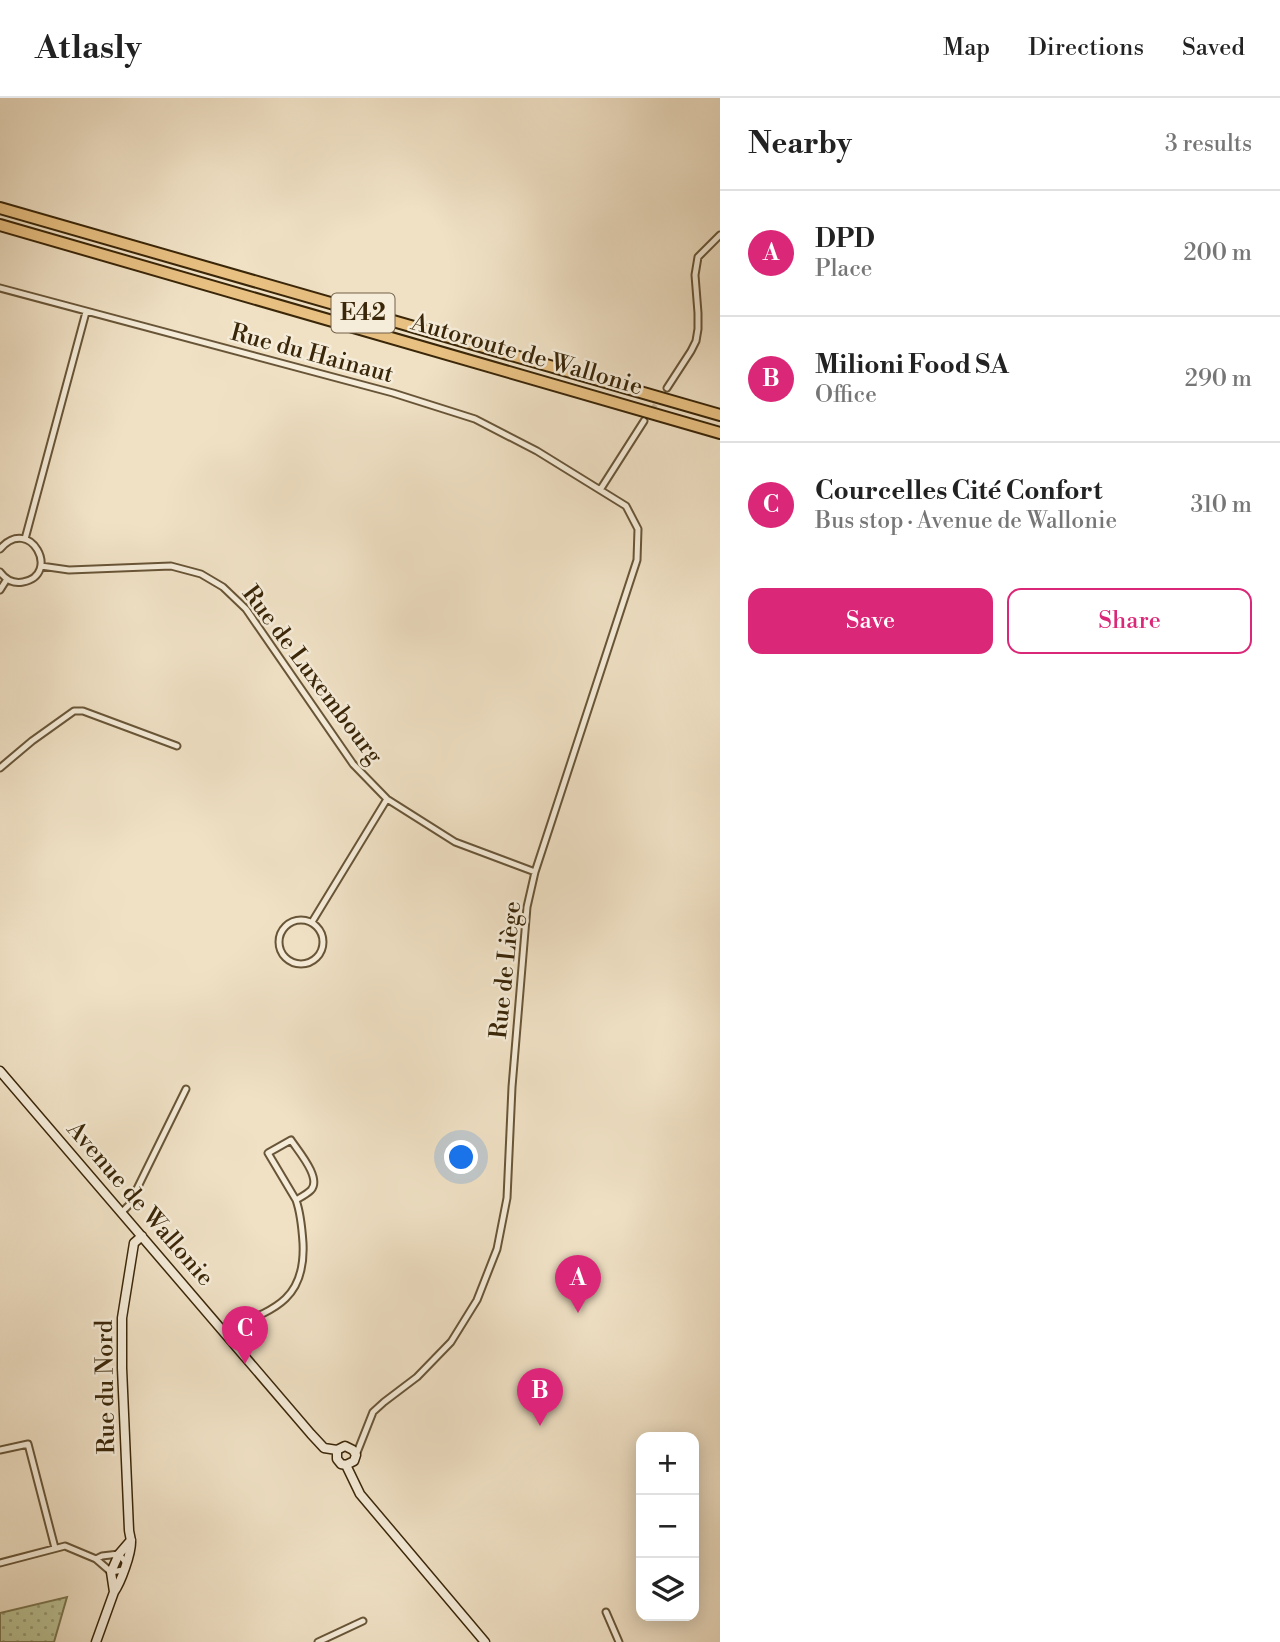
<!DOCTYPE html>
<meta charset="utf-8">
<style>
body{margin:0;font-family:"Libre Bodoni",serif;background:#f2f2f2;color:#222}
.controls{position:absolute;right:21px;bottom:21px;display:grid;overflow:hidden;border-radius:14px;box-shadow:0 4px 18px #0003}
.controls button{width:63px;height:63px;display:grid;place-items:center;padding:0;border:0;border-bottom:2px solid #e0e0e0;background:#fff;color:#222;font:35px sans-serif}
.you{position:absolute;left:462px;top:1060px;width:24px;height:24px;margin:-18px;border:5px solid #fff;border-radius:50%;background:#1a73e8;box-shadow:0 0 0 10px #1a73e833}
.badge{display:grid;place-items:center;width:46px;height:46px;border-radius:50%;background:#db2777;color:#fff;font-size:23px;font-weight:700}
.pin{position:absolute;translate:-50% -58px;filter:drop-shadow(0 2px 4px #0008)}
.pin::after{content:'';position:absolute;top:37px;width:24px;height:21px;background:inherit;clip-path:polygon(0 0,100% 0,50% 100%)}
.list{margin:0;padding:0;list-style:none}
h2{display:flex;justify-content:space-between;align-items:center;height:91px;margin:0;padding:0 28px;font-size:30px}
h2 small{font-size:23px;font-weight:400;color:#767676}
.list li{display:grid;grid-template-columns:46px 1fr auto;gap:21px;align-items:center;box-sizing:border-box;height:126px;padding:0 28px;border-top:2px solid #e0e0e0}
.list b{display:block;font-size:26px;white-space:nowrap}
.list p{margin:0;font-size:23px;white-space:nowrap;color:#767676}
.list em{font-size:23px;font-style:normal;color:#767676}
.actions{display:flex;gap:14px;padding:21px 28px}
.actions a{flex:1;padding:16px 0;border:2px solid #db2777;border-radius:14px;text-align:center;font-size:24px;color:#db2777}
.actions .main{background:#db2777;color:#fff}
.icon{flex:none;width:38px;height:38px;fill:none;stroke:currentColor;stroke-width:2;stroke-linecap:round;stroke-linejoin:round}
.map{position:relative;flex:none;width:720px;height:1544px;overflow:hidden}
header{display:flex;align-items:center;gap:42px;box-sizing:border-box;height:98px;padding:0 35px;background:#fff;border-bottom:2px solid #e0e0e0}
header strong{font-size:33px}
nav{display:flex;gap:38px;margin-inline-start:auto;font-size:24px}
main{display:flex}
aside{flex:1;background:#fff}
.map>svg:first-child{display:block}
.grass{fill:url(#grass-dots);stroke:#7a744e;stroke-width:2}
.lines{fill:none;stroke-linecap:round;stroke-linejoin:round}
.street-tunnel{stroke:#ccbc9f;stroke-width:5;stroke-dasharray:5 2.5;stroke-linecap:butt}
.street-casing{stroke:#685537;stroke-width:9}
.secondary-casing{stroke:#3a2608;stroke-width:11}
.highway-casing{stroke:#3a2608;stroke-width:14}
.street{stroke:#f5ecd9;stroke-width:5}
.secondary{stroke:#f5ecd9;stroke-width:8}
.highway{stroke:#e8c082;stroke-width:10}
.labels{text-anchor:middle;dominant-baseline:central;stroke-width:5;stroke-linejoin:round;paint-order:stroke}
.shield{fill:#f5ecd9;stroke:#726147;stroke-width:2}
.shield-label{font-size:23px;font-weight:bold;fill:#3a2608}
.street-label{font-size:24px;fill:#3a2608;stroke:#f5ecd9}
</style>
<header>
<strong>Atlasly</strong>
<nav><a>Map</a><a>Directions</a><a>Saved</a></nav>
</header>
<main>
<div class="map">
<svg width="720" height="1544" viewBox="0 0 720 1544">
<defs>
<pattern id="grass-dots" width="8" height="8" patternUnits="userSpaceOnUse" patternTransform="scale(1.75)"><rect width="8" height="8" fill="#bac294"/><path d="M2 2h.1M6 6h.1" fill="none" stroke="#989d77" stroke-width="1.8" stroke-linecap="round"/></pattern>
</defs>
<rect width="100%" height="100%" fill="#f0e1c5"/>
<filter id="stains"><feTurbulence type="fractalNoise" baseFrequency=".00286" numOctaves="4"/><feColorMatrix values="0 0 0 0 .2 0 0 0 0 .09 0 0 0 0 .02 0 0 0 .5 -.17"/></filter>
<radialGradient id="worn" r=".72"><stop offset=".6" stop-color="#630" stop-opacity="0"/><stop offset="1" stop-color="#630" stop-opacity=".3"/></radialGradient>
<!-- grass -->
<path class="grass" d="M67,1499L54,1544H0V1515Z"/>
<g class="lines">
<!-- street-tunnel -->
<path class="street-tunnel" d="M644,323L667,290"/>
<!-- street casing -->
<g class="street-casing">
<path id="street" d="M0,190L393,295L475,321L537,353L626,408L638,431L637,462L535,774L527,809L512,989L507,1100L497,1151L477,1202L451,1244L417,1279L384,1304L373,1314L356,1357
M667,290L691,253L696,243L698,231V215L695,177L698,159L720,137
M600,392L644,323
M25,441L86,214
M0,451C30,416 62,477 23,484C13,486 6,482 0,474
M41,468L69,472L171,468L201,476L223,489L246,511L353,666L387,701L455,744L535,774
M0,492L7,481
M0,670L32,643L74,613H83L177,648
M279 844a22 22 0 1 1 44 0a22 22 0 1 1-44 0Z
M312,824L387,701
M291,1042C298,1053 322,1080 311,1092C307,1096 301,1099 296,1102L268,1055Z
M121,1115L129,1107L186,991
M223,1232C270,1213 306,1205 303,1145C302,1130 301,1116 296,1102
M0,1352L28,1346L55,1450
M96,1461L102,1458L119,1456L126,1465
M0,1465L65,1448L96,1461L111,1474L123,1472
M606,1514L619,1544
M318,1544L363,1523"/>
</g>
<!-- secondary casing -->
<g class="secondary-casing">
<path id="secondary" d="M0,973L311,1336L324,1350L337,1352
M337,1352L345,1348L353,1352L356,1357L354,1363L346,1367
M337,1352V1361L341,1366L346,1367
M346,1367L360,1396L485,1544
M131,1442L119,1456L111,1474L114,1494C121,1484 131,1456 131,1444C131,1441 129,1434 129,1432L122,1270V1220L134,1145L142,1138
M96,1544L114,1494"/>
</g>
<!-- highway casing -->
<g class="highway-casing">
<path id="highway" d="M0,110L720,317
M0,127L720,335"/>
</g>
<!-- street -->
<use href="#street" class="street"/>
<!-- secondary -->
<use href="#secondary" class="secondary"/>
<!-- highway -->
<use href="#highway" class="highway"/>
</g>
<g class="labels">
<!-- shield labels -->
<rect class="shield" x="331.5" y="195.5" width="63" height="39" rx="5"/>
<g class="shield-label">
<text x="363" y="215">E42</text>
</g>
<!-- street labels -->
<g class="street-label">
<text transform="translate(312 256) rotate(15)">Rue du Hainaut</text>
<text transform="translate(527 257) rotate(16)">Autoroute de Wallonie</text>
<text transform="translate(312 577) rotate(53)">Rue de Luxembourg</text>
<text transform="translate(506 872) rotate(-84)">Rue de Liège</text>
<text transform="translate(140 1106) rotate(49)">Avenue de Wallonie</text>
<text transform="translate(106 1289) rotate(-91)">Rue du Nord</text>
</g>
</g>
<rect width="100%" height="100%" filter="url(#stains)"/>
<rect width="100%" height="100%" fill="url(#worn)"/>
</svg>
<div class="controls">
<button>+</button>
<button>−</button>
<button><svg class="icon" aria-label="layers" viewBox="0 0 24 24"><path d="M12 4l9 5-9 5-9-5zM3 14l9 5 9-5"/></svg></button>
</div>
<div class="you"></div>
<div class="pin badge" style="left:578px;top:1215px">A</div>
<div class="pin badge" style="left:540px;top:1328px">B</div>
<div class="pin badge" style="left:245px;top:1266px">C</div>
</div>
<aside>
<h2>Nearby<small>3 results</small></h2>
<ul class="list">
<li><span class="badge">A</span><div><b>DPD</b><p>Place</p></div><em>200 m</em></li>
<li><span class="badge">B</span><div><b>Milioni Food SA</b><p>Office</p></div><em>290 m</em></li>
<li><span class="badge">C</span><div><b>Courcelles Cité Confort</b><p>Bus stop · Avenue de Wallonie</p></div><em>310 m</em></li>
</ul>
<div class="actions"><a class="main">Save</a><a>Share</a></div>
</aside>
</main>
